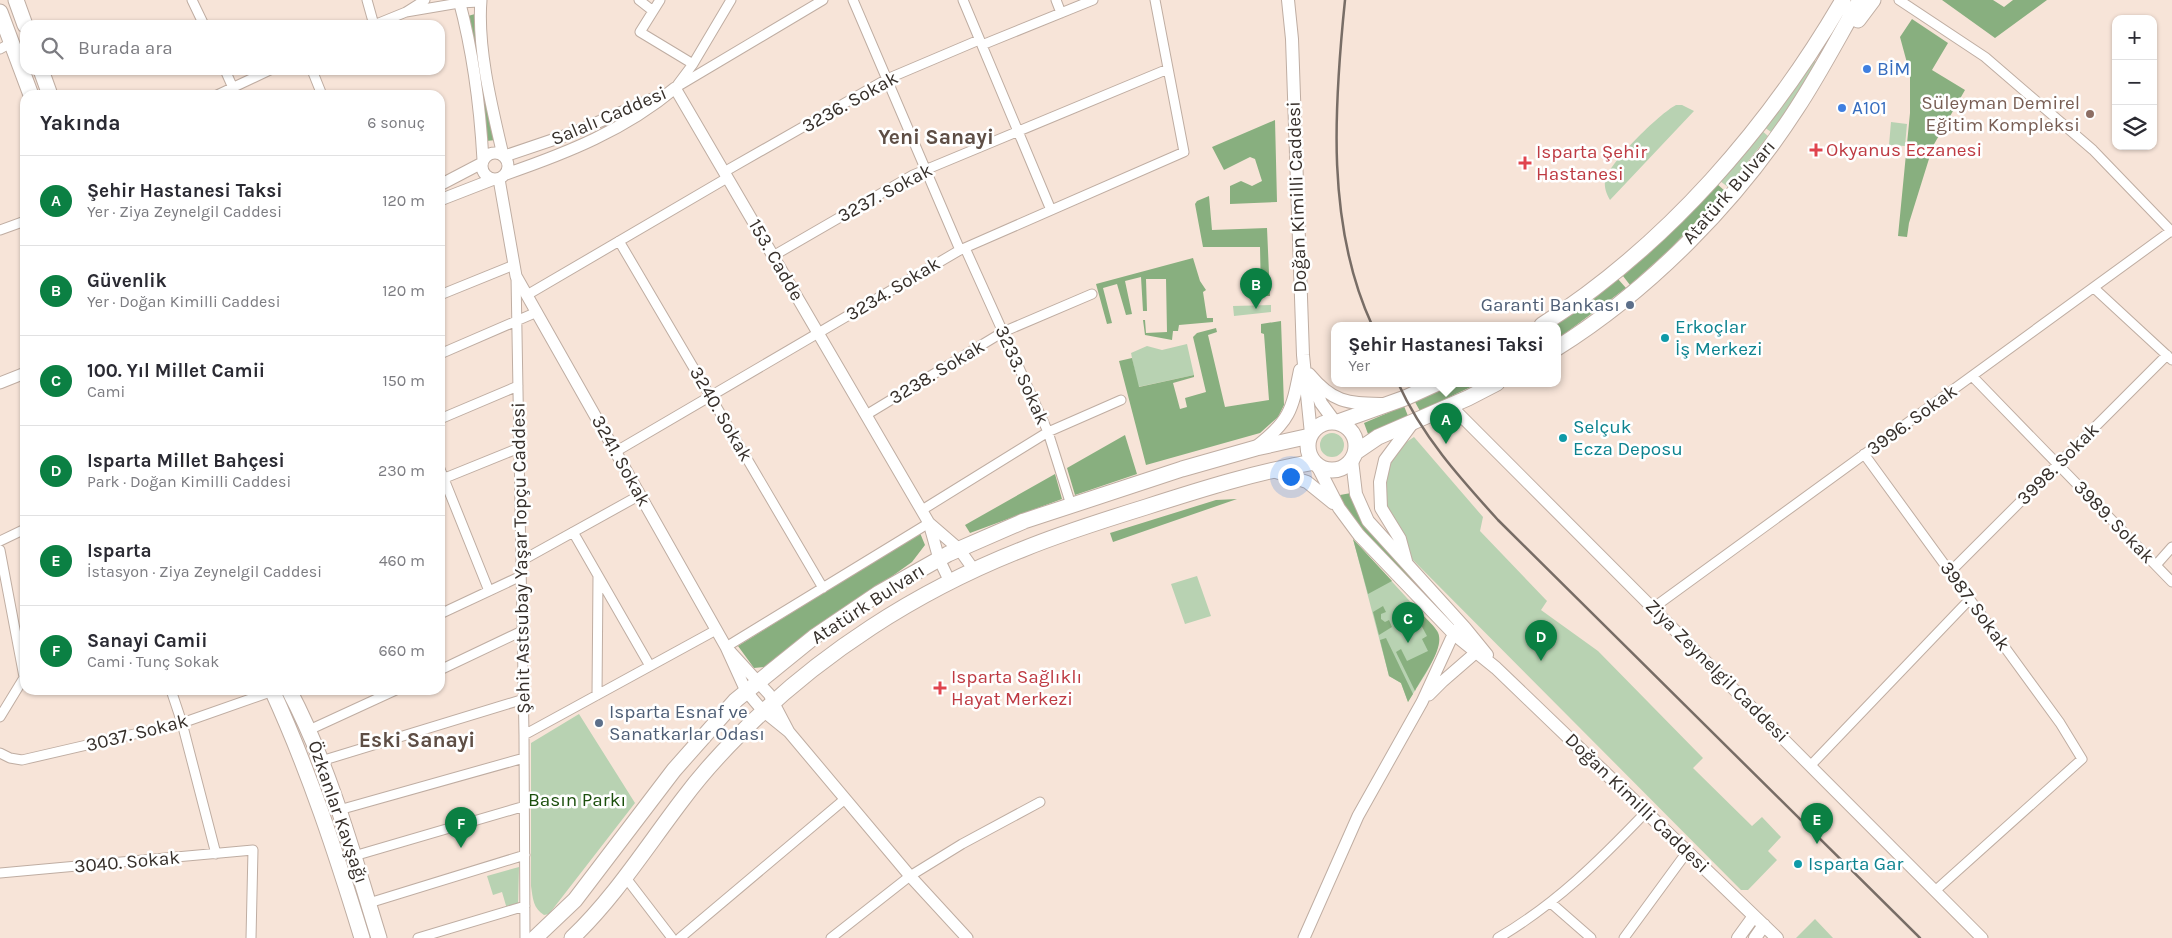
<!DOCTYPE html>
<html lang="tr">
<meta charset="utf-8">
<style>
body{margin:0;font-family:Karla,sans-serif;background:#f2f2f3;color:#2b2b33}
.controls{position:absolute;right:15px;top:15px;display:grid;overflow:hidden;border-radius:10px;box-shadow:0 1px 4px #0004}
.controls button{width:45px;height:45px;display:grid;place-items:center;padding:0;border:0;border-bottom:1px solid #e1e1e2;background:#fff;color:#2b2b33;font:25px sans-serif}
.you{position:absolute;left:1290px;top:476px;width:18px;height:18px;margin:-12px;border:4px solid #fff;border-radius:50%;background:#1a73e8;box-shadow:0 0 0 8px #1a73e833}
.badge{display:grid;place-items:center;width:32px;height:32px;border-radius:50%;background:#0b8043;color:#fff;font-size:16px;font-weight:700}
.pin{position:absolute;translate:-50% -41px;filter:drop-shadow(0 1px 2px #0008)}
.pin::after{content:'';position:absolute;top:26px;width:18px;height:15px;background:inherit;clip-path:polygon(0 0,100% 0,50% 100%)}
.popup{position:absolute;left:1331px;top:322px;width:230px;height:65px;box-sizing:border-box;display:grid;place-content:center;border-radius:10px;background:#fff;filter:drop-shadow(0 1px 4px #0005);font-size:16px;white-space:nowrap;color:#7c7c81}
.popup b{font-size:19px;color:#2b2b33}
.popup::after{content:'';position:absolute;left:50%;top:100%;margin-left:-10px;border:10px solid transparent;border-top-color:#fff}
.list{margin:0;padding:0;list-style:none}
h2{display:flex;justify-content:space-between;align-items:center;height:65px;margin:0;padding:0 20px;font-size:21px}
h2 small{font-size:16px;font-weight:400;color:#7c7c81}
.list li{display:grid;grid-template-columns:32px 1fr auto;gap:15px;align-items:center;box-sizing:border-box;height:90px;padding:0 20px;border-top:1px solid #e1e1e2}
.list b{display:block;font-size:19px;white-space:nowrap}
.list p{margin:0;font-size:16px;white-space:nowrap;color:#7c7c81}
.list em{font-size:16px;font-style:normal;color:#7c7c81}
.icon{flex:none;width:28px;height:28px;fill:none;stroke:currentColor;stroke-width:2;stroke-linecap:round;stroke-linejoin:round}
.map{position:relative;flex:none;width:2172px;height:938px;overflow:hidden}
.search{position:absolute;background:#fff;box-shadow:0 1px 4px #0004;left:20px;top:20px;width:425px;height:55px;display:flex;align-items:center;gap:12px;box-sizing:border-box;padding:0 18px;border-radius:15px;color:#7c7c81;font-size:19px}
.panel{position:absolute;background:#fff;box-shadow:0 1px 4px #0004;left:20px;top:90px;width:425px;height:605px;border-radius:15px}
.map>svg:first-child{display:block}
.green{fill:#b8d2b2}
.forest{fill:#88af7f}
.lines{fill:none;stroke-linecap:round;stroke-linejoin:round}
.minor-casing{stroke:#bfada2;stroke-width:11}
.tertiary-casing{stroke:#bfada2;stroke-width:13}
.secondary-casing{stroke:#bfada2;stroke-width:14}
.primary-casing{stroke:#bfada2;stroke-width:17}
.minor{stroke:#fff;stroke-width:9}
.tertiary{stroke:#fff;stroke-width:11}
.secondary{stroke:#fff;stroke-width:12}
.primary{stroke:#fff;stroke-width:15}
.rail{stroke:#786d66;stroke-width:2.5}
.shop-dot{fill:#3f7fe0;stroke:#fff;stroke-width:2}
.education-dot{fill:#8d6e63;stroke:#fff;stroke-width:2}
.health-dot{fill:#e0444e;stroke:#fff;stroke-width:2}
.service-dot{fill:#5c6f8a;stroke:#fff;stroke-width:2}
.culture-dot{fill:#0f9aa8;stroke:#fff;stroke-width:2}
.labels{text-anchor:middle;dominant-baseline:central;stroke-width:5;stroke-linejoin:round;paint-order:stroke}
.shop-label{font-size:19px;fill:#366cbe;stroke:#fff;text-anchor:start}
.street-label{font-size:19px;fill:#362f2a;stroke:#fff}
.education-label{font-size:19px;fill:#785e54;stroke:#fff;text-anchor:end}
.health-label{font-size:19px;fill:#be3a42;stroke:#fff;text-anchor:start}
.service-label{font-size:19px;fill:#4e5e75;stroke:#fff;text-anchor:end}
.culture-label{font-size:19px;fill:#0d838f;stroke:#fff;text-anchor:start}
.park-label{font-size:19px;fill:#1c4f0d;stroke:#fff}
.quarter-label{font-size:21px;font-weight:bold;fill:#5e4e45;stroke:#fff}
</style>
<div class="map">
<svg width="2172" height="938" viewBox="0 0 2172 938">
<rect width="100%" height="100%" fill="#f7e4d8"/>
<!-- green -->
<path class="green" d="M1813,60L1816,62L1787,111L1771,132L1764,127Z
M1676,105H1682L1694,111L1610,200C1607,195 1604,188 1605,181C1607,165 1660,113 1676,105Z
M1891,122L1907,124L1905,146L1889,145Z
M1761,130L1768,136L1728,187L1720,181Z
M1271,305V312L1234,316L1233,306Z
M1187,344L1194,375L1138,387L1131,353L1147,346L1162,350Z
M1320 445a12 12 0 1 1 24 0a12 12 0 1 1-24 0Z
M1414,437L1483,517L1480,531L1547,601L1541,610L1598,651L1703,758L1693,768L1752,826L1762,817L1781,837L1768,851L1777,860L1748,890H1741L1411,558L1387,514L1385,468L1402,445Z
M1353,539L1438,632C1444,652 1418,684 1408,702L1401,683L1389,676Z
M1197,576L1211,616L1185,624L1171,584Z
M579,714L635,803L549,914L544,915C533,908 533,899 531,886V743Z
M519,867L518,906L507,909L502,892L493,895L487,876Z
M1815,919L1833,938H1796Z"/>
<!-- forest -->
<path class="forest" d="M1942,0H1993L2004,7L2013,0H2047L1995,38Z
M475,14L496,140L486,141L472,31L468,16Z
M1912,19L1948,43L1932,70L1965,90L1933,146L1909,223L1907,237L1898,236L1910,113V74L1900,37Z
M1275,120L1277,202L1230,204V186L1241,181L1252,186L1262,181L1255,159L1250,157L1224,170L1212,147Z
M1717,184L1725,191L1669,250L1630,285L1623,276L1674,230Z
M1209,196L1212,230L1267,228L1270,296H1245V294L1261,293L1260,247H1203L1195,204L1197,201Z
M1193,258L1200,281L1206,290L1203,292L1207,318H1213V322L1179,325L1178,331H1173L1172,340L1145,335L1143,320H1145L1146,333L1167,332L1166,279H1146L1147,311H1143L1141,277L1125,281L1132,314L1126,315L1117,284L1103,288L1112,323L1107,324L1096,284Z
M1618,279L1626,288L1559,338L1556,325L1585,306Z
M1281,321L1284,405L1278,417L1260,433L1146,465L1119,361L1132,358L1139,387L1194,375V377L1173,383L1180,409L1187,407L1185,398L1206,392L1193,337L1197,333L1216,328L1217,332L1208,335L1225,407L1269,400L1264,334L1261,333V324Z
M1455,383H1479L1420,411L1415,402Z
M1404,406L1408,416L1368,434L1364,423Z
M1125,435L1137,474L1075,495L1067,468Z
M1055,474L1062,499L970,533L965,525Z
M1351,493L1455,622L1453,625L1363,532L1342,502L1340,495Z
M1237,499L1113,542L1110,533L1216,500Z
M920,533L925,545L912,562L765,667L754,668L738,646Z
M1353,539L1392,581L1368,594Z
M1383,606L1386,612L1381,614V619L1385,622L1389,620L1392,627L1379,635L1373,612Z
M1422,614C1427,620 1435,626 1438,633C1445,648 1422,677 1415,691L1396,652L1401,649L1407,661L1428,651L1422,639L1427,636L1420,623L1411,626L1409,622Z
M1386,638L1413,694L1408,702L1401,683L1389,676L1380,640Z"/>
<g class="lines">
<!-- minor casing -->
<g class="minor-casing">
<path id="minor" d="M192,0L204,25
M367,0L374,25
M425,0L406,12L459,3L480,2
M639,0L653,11
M660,0L640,32L693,64
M853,0L960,250
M963,0L1051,210
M1056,0L1061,13
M1899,0L1985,57L2093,150L2172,232
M374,25L406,12
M982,45L1093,0
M0,49L11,43
M225,70L233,88
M312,70L322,95
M678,84L693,64L731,0
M675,88L823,0
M217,95L270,70
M724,172L887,79L979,40
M0,230L25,221
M619,241L823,588
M965,248L1048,432L1071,505
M773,256L913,175L1168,69
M516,276L524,735L525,938
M2094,288L2172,360
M440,295L514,265
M527,295L727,178
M440,354L537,312
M1972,376L2172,582
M866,415L1003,332L1092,294
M440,419L518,386
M615,452L960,250L1184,152L1155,0
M1864,454L2060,723L2082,759L1936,890
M440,469L489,591
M440,480L519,448
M922,510L1048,432L1121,400
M573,532L650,666
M0,541L25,529
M0,550L24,677
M521,561L640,495
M2156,565L2172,547
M1950,572L2167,355
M1653,608L2171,231
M440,614L521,576
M726,647L929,523
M440,670L522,631
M171,690L182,723L216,854
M597,695L598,577
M0,717L25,676
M309,730L396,690
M524,735L716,630
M0,753L10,758L22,760L182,723L273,691
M321,761L524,699
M1811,765L1970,599
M339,810L524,758
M354,856L525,806
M0,873L253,850L251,938
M626,878L672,938
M369,903L525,855
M1551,903L1591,938
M418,938L525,906
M680,938L845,799
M831,938L910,876L962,844L1040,802
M1498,938C1556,904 1600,860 1646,812
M1624,938L1687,852"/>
</g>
<!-- tertiary casing -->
<g class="tertiary-casing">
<path id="tertiary" d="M459,0C473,52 480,106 483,160
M481,0C477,48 492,108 503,155
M675,88L929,523
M482 166a13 13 0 1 1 26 0a13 13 0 1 1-26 0Z
M505,156L570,134L655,98
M506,174C567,153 625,130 675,88
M499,179L516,276L726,647
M440,185L482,163
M440,200L494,179
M0,383L25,373
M1451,406L1982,938
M950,582L939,559L929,523L959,549L974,570
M726,647L769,694L789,732L763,711L746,691Z
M1429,695L1443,681L1481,648
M789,732L910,876L967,938
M1304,938L1358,816L1422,702L1451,639L1459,627"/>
</g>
<!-- secondary casing -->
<g class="secondary-casing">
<path id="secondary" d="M1288,0L1292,39L1303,355L1311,434
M1309,374C1334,404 1348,403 1385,404
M1313,383L1321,403L1335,422
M1256,447C1290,421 1292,410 1300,370
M1352,460L1356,494L1368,521L1465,628L1487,655
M1317,465L1339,508L1359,535L1454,634L1496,668L1777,938
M1273,471L1307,482L1333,503
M1406,561L1400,539L1381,508L1380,482L1385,460L1414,421
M1738,938L1754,916
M1755,938L1764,925"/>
</g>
<!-- primary casing -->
<g class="primary-casing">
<path id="primary" d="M16,0L25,25
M0,12L31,95
M1858,20L1873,0
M41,70L50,95
M1542,325C1667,245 1769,127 1843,0
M1557,348C1651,289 1737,201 1797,108C1820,73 1839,36 1860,0
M1308 446a24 24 0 1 1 48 0a24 24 0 1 1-48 0Z
M1338,422L1405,398L1438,383
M1356,452L1378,437L1468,398L1497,383
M272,690C309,771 336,853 362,938
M289,690C330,768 353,854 379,938
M535,938L575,900L674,770L736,700L814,637L879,593L948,554L1024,521L1182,469L1256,448L1310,436
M572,938C615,897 647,846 683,799C700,776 720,754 740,734C819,654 917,591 1021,550C1062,533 1104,520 1146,507C1202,489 1256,472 1314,462"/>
</g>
<!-- minor -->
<use href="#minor" class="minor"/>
<!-- tertiary -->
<use href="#tertiary" class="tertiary"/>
<!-- secondary -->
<use href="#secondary" class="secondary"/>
<!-- primary -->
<use href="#primary" class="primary"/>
<!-- rail -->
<path class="rail" d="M1345,0C1334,107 1326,225 1372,325
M1398,383C1422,436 1459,477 1498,520L1920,938"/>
</g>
<!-- markers -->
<g class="shop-dot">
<circle cx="1867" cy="69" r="5"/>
<circle cx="1842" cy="108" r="5"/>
</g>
<circle class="education-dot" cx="2090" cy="114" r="5"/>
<g class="health-dot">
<path d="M1813.5 142.5h5v5h5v5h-5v5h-5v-5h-5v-5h5z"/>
<path d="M1522.5 155.5h5v5h5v5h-5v5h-5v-5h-5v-5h5z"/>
<path d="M937.5 680.5h5v5h5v5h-5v5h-5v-5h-5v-5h5z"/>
</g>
<g class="service-dot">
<circle cx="1630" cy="305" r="5"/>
<circle cx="599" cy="723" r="5"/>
</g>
<g class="culture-dot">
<circle cx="1665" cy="338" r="5"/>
<circle cx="1563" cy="438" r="5"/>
<circle cx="1798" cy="864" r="5"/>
</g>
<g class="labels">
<!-- shop labels -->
<g class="shop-label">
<text x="1877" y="69">BİM</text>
<text x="1852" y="108">A101</text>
</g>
<!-- street labels -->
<g class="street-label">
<text transform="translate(850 102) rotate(-29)">3236. Sokak</text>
<text transform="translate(609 116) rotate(-23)">Salalı Caddesi</text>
<text transform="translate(1729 192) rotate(-49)">Atatürk Bulvarı</text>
<text transform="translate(885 193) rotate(-28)">3237. Sokak</text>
<text transform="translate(1297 197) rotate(-92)">Doğan Kimilli Caddesi</text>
<text transform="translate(776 260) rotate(60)">153. Cadde</text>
<text transform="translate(893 289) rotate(-31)">3234. Sokak</text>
<text transform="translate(937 372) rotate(-31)">3238. Sokak</text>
<text transform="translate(1022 375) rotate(66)">3233. Sokak</text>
<text transform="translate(721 414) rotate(60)">3240. Sokak</text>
<text transform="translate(1912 420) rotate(-36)">3996. Sokak</text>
<text transform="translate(621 461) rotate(61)">3241. Sokak</text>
<text transform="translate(2058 464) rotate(-45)">3998. Sokak</text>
<text transform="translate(2114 522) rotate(46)">3989. Sokak</text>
<text transform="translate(521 558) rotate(-91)">Şehit Astsubay Yaşar Topçu Caddesi</text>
<text transform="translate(868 604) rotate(-33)">Atatürk Bulvarı</text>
<text transform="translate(1975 606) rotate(54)">3987. Sokak</text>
<text transform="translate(1717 671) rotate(45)">Ziya Zeynelgil Caddesi</text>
<text transform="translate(137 733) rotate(-14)">3037. Sokak</text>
<text transform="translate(1637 803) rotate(44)">Doğan Kimilli Caddesi</text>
<text transform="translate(338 812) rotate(71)">Özkanlar Kavşağı</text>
<text transform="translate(127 862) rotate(-5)">3040. Sokak</text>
</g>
<!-- education labels -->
<g class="education-label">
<text x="2080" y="103">Süleyman Demirel<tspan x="2080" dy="22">Eğitim Kompleksi</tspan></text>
</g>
<!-- health labels -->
<g class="health-label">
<text x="1826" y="150">Okyanus Eczanesi</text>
<text x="1536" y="152">Isparta Şehir<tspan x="1536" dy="22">Hastanesi</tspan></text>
<text x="951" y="677">Isparta Sağlıklı<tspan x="951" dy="22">Hayat Merkezi</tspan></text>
</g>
<!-- service labels -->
<g class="service-label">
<text x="1620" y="305">Garanti Bankası</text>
<text x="609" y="712" text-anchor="start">Isparta Esnaf ve<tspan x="609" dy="22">Sanatkarlar Odası</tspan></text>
</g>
<!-- culture labels -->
<g class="culture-label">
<text x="1675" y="327">Erkoçlar<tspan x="1675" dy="22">İş Merkezi</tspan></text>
<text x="1573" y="427">Selçuk<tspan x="1573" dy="22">Ecza Deposu</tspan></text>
<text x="1808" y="864">Isparta Gar</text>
</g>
<!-- park labels -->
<g class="park-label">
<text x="577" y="800">Basın Parkı</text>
</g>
<!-- quarter labels -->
<g class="quarter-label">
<text x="936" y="137">Yeni Sanayi</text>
<text x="417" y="740">Eski Sanayi</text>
</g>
</g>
</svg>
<div class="controls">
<button>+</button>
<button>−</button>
<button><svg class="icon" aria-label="layers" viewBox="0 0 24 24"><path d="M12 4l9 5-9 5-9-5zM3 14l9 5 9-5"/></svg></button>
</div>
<div class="you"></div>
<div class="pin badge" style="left:1446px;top:444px">A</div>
<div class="popup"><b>Şehir Hastanesi Taksi</b>Yer</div>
<div class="pin badge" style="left:1256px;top:309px">B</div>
<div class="pin badge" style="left:1408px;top:643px">C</div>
<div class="pin badge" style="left:1541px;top:661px">D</div>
<div class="pin badge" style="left:1817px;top:844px">E</div>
<div class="pin badge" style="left:461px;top:848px">F</div>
<div class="search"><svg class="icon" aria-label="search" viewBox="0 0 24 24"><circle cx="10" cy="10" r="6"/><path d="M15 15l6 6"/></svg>Burada ara</div>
<section class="panel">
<h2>Yakında<small>6 sonuç</small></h2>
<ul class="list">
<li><span class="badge">A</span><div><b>Şehir Hastanesi Taksi</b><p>Yer · Ziya Zeynelgil Caddesi</p></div><em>120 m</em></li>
<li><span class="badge">B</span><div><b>Güvenlik</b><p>Yer · Doğan Kimilli Caddesi</p></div><em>120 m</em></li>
<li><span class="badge">C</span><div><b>100. Yıl Millet Camii</b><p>Cami</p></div><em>150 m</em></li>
<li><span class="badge">D</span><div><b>Isparta Millet Bahçesi</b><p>Park · Doğan Kimilli Caddesi</p></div><em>230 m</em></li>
<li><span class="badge">E</span><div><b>Isparta</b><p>İstasyon · Ziya Zeynelgil Caddesi</p></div><em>460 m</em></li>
<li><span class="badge">F</span><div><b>Sanayi Camii</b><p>Cami · Tunç Sokak</p></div><em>660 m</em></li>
</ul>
</section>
</div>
